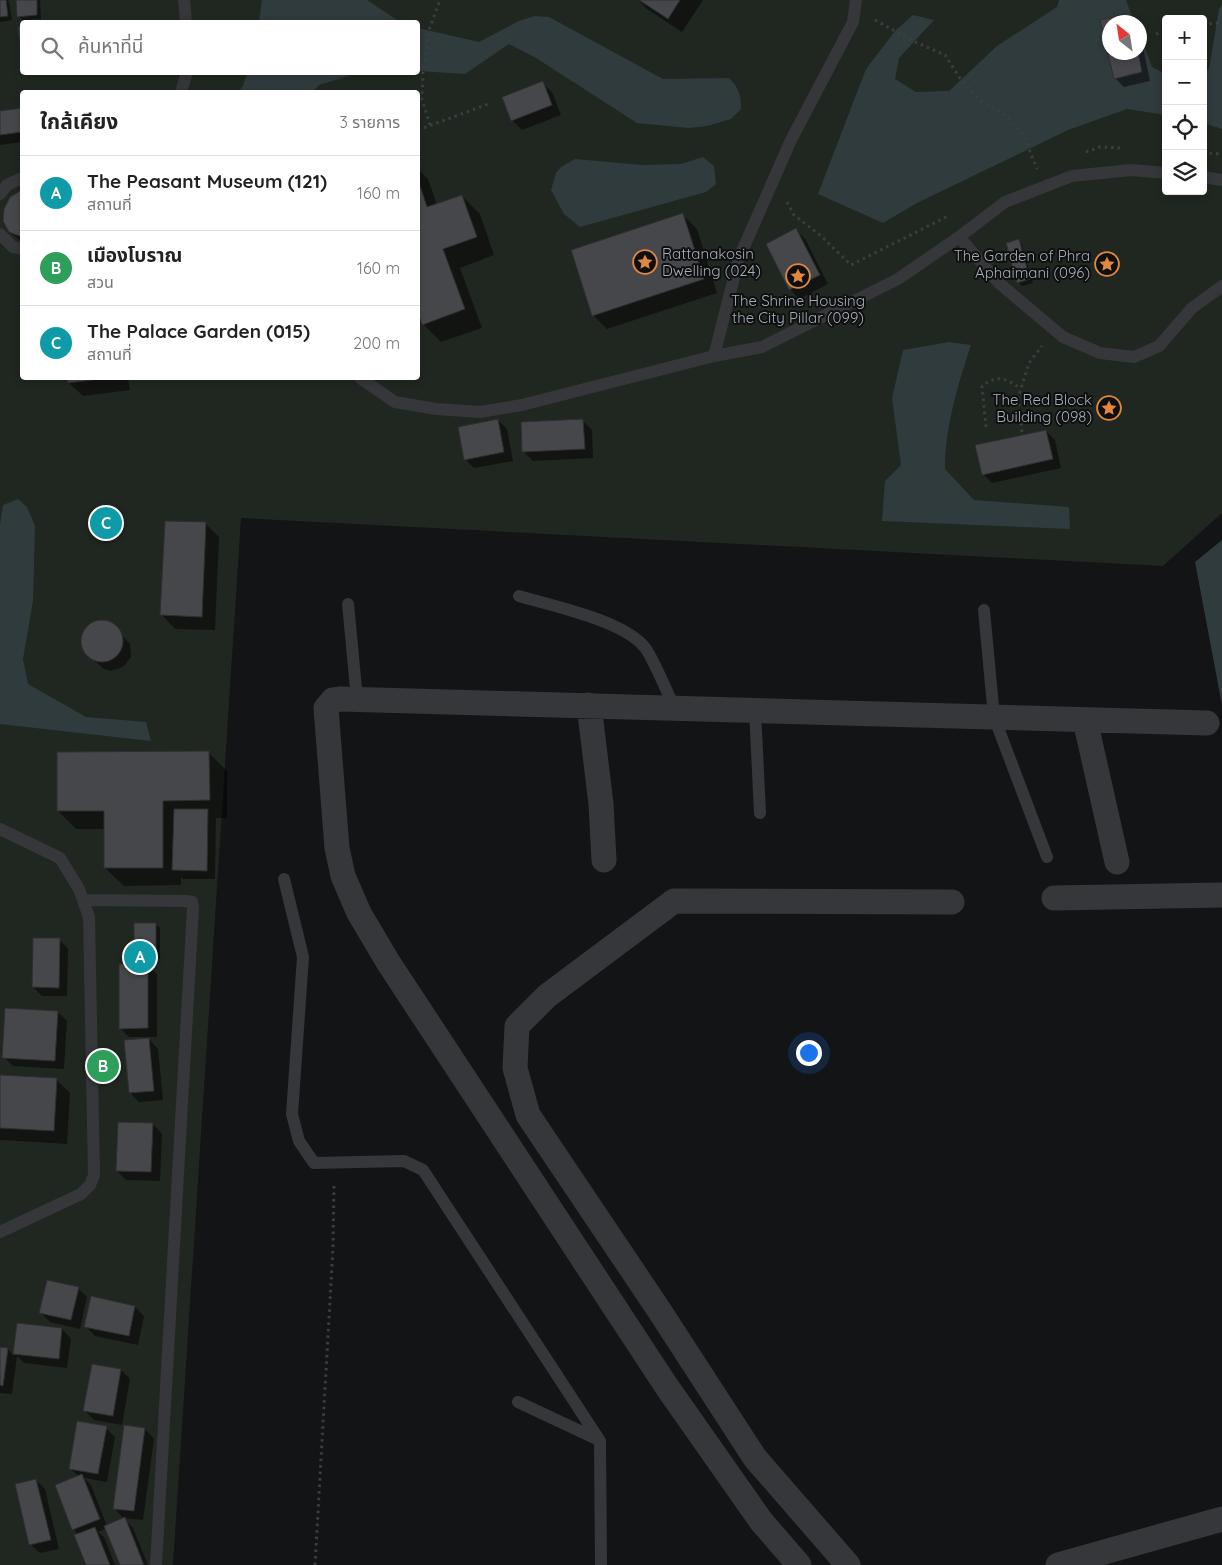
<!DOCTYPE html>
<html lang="th">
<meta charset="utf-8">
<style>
body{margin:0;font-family:Quicksand,"Noto Sans Thai",sans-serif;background:#f6f6f6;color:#222}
.controls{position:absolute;right:15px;top:15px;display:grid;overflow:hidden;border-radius:5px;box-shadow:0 2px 8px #0003}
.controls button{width:45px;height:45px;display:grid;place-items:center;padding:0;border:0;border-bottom:1px solid #e0e0e0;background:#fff;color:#222;font:25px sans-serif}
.compass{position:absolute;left:1102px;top:15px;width:45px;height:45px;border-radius:50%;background:#fff;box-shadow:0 2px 8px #0003;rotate:330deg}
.you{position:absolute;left:808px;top:1052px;width:18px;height:18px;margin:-12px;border:4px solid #fff;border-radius:50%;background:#1a73e8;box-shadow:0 0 0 8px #1a73e833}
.badge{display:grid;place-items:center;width:32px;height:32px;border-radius:50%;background:#111827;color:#fff;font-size:16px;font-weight:700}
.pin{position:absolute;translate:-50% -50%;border:2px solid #fff;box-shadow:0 1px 5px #0006}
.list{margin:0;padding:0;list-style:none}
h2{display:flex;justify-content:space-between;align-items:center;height:65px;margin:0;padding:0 20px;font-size:21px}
h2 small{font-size:16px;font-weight:400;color:#767676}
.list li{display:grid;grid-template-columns:32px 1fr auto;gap:15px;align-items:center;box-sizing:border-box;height:75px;padding:0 20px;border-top:1px solid #e0e0e0}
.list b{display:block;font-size:19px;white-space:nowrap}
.list p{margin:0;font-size:16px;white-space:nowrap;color:#767676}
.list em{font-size:16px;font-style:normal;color:#767676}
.icon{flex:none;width:28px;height:28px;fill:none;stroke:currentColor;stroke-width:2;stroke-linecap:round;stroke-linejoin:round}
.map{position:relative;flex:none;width:1222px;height:1565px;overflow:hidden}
.search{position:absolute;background:#fff;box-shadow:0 2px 8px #0003;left:20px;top:20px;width:400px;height:55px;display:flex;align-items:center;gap:12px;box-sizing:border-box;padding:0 18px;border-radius:5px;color:#767676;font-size:19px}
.panel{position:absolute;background:#fff;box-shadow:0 2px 8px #0003;left:20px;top:90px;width:400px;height:290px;border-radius:5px}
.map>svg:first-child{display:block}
.green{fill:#202720;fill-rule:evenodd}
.water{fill:#303b3e}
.shadow{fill:#0007}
.building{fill:#45474a;stroke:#2e2e31}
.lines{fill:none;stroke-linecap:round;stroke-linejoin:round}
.path{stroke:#3b3e40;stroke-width:3;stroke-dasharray:2.5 4;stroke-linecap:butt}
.lane{stroke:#35373a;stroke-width:12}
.street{stroke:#35373a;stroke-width:25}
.labels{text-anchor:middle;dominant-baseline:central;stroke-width:4;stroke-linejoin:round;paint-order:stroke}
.poi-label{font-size:15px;fill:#a6adb4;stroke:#0e0f10;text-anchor:end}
</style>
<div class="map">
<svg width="1222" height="1565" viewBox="0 0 1222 1565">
<rect width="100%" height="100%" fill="#131415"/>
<!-- green -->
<path class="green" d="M0,0H1222V513L1163,566L241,518L173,1565H0ZM1166,19H1203V191H1166ZM22,22H418V72H22ZM1110,22H1140V52H1110ZM22,92H418V378H22Z"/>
<!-- water -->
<path class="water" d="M262,0H367L400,22H259Z
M1059,0H1126L1134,22H1110V52H1140V35L1152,67L1166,74V115L1127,109L1068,130L917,203L883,223L818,194L866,69L895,31L913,15L934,20L899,58L895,79L916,92L949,91L997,46L1057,7Z
M1222,5V129L1203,123V74L1209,69L1219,9Z
M534,16L549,17L663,79L729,78C739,88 741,95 741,109L731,119L707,126L689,128L637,123L536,58L509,44L465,74L418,71V28L479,42L519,21Z
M247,73V72L358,73L319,85L313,92H238L243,86Z
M703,157L714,166L716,184L706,192L580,227L564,214L551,190L556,173L561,167L575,159L642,165L681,164Z
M949,342L971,345C958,385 945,426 945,469L974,500L1069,507L1070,529L882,521L885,481L901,465L892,398L903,350Z
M18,499L27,507L35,526L33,601L23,659L28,684L86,717L146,722L151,741L0,724V525L3,505Z
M1222,540V705L1195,562Z"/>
<!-- shadow -->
<path class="shadow" d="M0,0H7L9,2L12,20L0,22Z
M18,0H40L41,19L23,20L19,16Z
M638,0H703L682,32L647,9Z
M1128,15L1136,22H1110V52H1140V33L1150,81L1124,87L1115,78L1102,21Z
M31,72H52L33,75Z
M542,83L552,92L561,115L522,130L513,121L504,98Z
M22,109V142L0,145V112Z
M418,169L428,179L437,205L462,196L480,214L494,255L460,268L482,328L441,342L423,324L418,308Z
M22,191V242L10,232L11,198Z
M683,215L697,229L717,293L607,329L593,315Z
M796,230L805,239L828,284L799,299L790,289Z
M1018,240L1022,245L1033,283L1022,286L1018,282Z
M68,378H128L130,390L83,396L69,383Z
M498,420L507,429L513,461L474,468L465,459Z
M582,420L592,430L593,458L533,461L523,451Z
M1046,431L1055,440L1061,468L992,483L983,474Z
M206,524L219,537L215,630L175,629L162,615Z
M100,621L112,624L130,644L131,657L123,667L111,671L104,669L89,656L83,644V638L88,627Z
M209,753L227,771V818H216L215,879H183L181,877V885L124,886L105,868L106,829H76L58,811Z
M156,924L160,928V959H139L135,954Z
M59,939L68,949L67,996H42L33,987Z
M148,965L157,974V1037H129L120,1028Z
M58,1012L67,1021L64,1069L13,1066L4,1057Z
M149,1039L158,1049L163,1100L139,1102L130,1093Z
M0,1076L56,1079L70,1093L67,1144L0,1140Z
M153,1124L162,1134L160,1181L126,1180L117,1171Z
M78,1288L87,1297L80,1329L50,1322L41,1313Z
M92,1298L135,1307L144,1316L138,1345L95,1336L85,1326Z
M18,1325L62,1329L71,1339L67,1368L24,1363L17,1356L12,1394L0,1393V1348L8,1349L14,1356Z
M121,1370L130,1379L122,1425L94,1420L85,1411Z
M106,1428L115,1437L107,1482L84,1478L91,1485L107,1526L124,1519L114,1508L145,1429L154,1439L143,1520L124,1518L133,1528L148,1565H121L107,1528L98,1532L104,1537L115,1565H88L78,1534L73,1529L79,1477L70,1468Z
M36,1480L45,1489L59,1549L40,1553L30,1544Z"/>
<!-- building -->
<path class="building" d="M0,0H6L8,16L0,17Z
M16,0H37V15L17,17Z
M639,0H680L668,19Z
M1129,13L1131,22H1110V52H1138L1142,72L1114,79L1100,20Z
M22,26V64L18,27Z
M543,81L552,105L511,121L502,97Z
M22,108V132L0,135V111Z
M418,180L427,207L462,195L477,237L443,249L465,309L422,325L418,312Z
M22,190V237L9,232L3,221L4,209L10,197Z
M683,213L704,279L592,316L571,250Z
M796,228L820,275L789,290L766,244Z
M1019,239L1030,279L1017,283L1006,243Z
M67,378H108L68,383Z
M498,419L504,452L464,460L458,427Z
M583,419L585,449L522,452L521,422Z
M1046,430L1053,459L982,475L975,445Z
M165,521L206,522L202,617L160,615Z
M81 641a21 21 0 1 1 42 0a21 21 0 1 1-42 0Z
M209,751L210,800L163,801V868H104V811H57V752Z
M174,809H208L207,871L172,870Z
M134,923H156V955H134Z
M33,938H60L59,988L32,987Z
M119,964H148V1028L119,1029Z
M5,1008L58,1011L55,1061L2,1058Z
M149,1038L154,1091L129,1093L124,1040Z
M0,1075L57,1078L54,1131L0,1128Z
M118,1122L153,1123L151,1172L116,1171Z
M47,1280L79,1287L71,1320L39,1313Z
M91,1296L135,1306L129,1336L84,1327Z
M17,1323L62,1328L59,1359L13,1354Z
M0,1347L8,1348L3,1386L0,1385Z
M92,1364L121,1369L113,1416L83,1411Z
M77,1421L107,1426L98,1474L69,1469Z
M124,1425L145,1428L134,1511L113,1509Z
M82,1474L100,1519L72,1530L55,1485Z
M36,1479L51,1540L29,1545L15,1484Z
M125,1517L144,1565H120L104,1526Z
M95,1527L110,1565H86L74,1535Z"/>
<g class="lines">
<!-- path -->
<path class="path" d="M875,20L913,41L945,55L961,80L981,101L1004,114L1023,134L1037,169
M1203,25L1222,22
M1156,34L1166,32
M430,125L422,100L423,72L429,30L440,0
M418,130L491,103
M1086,152L1100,147L1122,148
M1203,153L1222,154
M787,202L794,215L821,236L851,265L950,215
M986,427L982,386C999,374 1005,378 1021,389
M1022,432L1018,398L1029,363L1042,346
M315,1565L333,1248L334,1184"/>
<!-- lane -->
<path class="lane" d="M184,0L186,22
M181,92L187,72
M1203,177L1222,180
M0,194L7,185L22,178
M0,234L13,247L22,249
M959,237L999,283L1063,337L1100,353L1134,357L1159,346L1192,308L1222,286
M714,356L739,258L791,140L853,22L856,0
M360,378L395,402L436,409L480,412L522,405L714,356L762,347L898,279L959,237L1005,202L1072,176L1131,170L1166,173
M519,596C553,606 626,621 646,649C656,664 666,691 675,708
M348,604L357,699
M984,610L994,717L1047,857
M755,710L760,813
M0,829L60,858L79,889L89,917L94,1175L90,1185L81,1194L0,1232
M284,879L303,957L292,1114L299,1141L314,1163L404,1161L423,1170L600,1441L601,1565
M85,900L186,901L192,902L193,908L156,1565
M518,1402L599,1440"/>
<!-- street -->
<path class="street" d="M589,705L601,804L604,860
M1085,720L1117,862
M1054,898L1222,895
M799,1565L761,1521L667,1387L388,962L359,913L343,876L337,848L326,708L333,700L341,699L1207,723
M848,1565L755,1458L659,1310L528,1115L515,1068L517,1026L547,996L674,901L952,902
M1058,1565L1222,1519"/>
</g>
<!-- icons -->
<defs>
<g id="sight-ring" transform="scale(1.25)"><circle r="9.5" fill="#0e0f10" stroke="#e2873e" stroke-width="1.5"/><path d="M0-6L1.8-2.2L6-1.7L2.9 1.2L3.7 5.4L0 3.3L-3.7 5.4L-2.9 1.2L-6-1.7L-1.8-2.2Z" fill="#e2873e"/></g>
</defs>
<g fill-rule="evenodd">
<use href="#sight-ring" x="645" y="262"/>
<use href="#sight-ring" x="1107" y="264"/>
<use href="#sight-ring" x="798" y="276"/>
<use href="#sight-ring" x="1109" y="408"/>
</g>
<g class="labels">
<!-- poi labels -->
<g class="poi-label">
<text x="662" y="253" text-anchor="start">Rattanakosin<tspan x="662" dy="17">Dwelling (024)</tspan></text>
<text x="1090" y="255">The Garden of Phra<tspan x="1090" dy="17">Aphaimani (096)</tspan></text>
<text x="798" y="300" text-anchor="middle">The Shrine Housing<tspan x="798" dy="17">the City Pillar (099)</tspan></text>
<text x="1092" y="399">The Red Block<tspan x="1092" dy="17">Building (098)</tspan></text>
</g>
</g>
</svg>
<div class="controls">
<button>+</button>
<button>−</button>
<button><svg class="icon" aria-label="locate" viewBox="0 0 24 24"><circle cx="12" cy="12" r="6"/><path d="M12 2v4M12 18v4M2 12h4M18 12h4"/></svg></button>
<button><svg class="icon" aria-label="layers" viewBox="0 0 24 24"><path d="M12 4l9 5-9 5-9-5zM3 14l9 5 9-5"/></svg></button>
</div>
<svg class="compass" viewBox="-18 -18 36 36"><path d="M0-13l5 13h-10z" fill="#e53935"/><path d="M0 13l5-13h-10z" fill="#767676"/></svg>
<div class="you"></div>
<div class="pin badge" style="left:140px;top:957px;background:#0f9aa8">A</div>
<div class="pin badge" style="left:103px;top:1066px;background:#2e9e5b">B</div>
<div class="pin badge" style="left:106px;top:523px;background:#0f9aa8">C</div>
<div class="search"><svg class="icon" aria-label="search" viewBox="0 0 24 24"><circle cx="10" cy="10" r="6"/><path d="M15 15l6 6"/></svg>ค้นหาที่นี่</div>
<section class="panel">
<h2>ใกล้เคียง<small>3 รายการ</small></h2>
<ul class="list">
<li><span class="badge" style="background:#0f9aa8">A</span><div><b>The Peasant Museum (121)</b><p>สถานที่</p></div><em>160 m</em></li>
<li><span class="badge" style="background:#2e9e5b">B</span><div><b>เมืองโบราณ</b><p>สวน</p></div><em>160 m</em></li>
<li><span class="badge" style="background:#0f9aa8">C</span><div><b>The Palace Garden (015)</b><p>สถานที่</p></div><em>200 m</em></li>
</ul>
</section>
</div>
